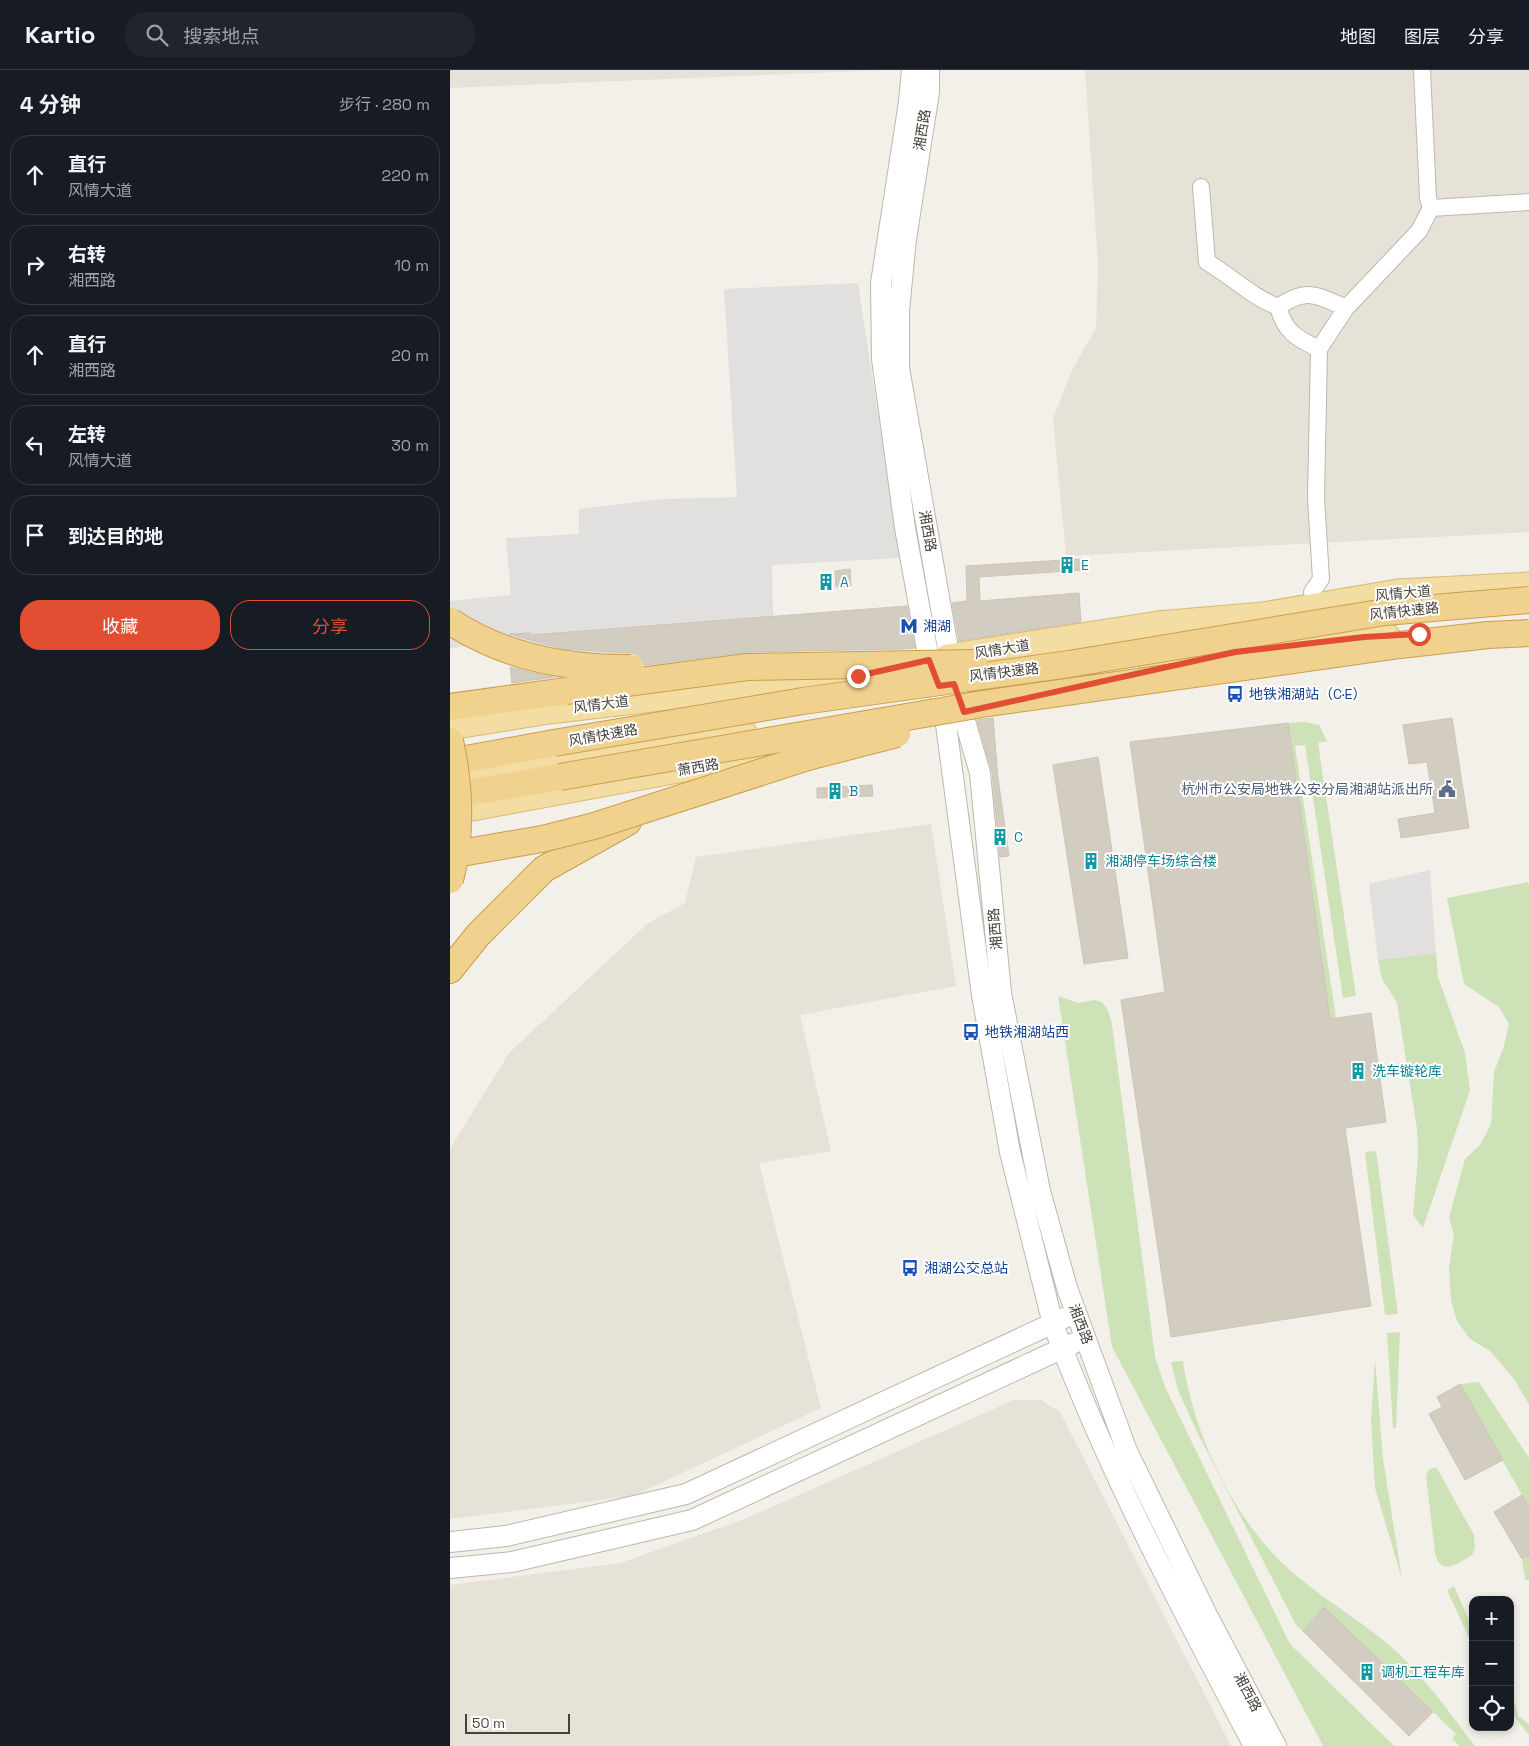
<!DOCTYPE html>
<html lang="zh">
<meta charset="utf-8">
<style>
body{margin:0;font-family:"Space Grotesk","Noto Sans SC",sans-serif;background:#20242c;color:#f1f3f6}
.controls{position:absolute;right:15px;bottom:15px;display:grid;overflow:hidden;border-radius:10px;box-shadow:0 2px 8px #0003}
.controls button{width:45px;height:45px;display:grid;place-items:center;padding:0;border:0;border-bottom:1px solid #363941;background:#171b24;color:#f1f3f6;font:25px sans-serif}
.scale{position:absolute;left:15px;bottom:12px;width:105px;box-sizing:border-box;padding-left:5px;border:2px solid #464139;border-top:0;font-size:14px;line-height:18px;white-space:nowrap;color:#464139;-webkit-text-stroke:4px #fff;paint-order:stroke}
.stop{position:absolute;width:15px;height:15px;margin:-11px;border:4px solid #e24e32;border-radius:50%;background:#fff}
.stop.end{background:#e24e32;border-color:#fff;box-shadow:0 1px 5px #0008}
.list{margin:0;padding:0;list-style:none}
h2{display:flex;justify-content:space-between;align-items:center;height:65px;margin:0;padding:0 20px;font-size:21px}
h2 small{font-size:16px;font-weight:400;color:#9ea1a6}
.list li{display:grid;grid-template-columns:32px 1fr auto;gap:15px;align-items:center;box-sizing:border-box;height:80px;margin:0 10px 10px;padding:0 10px;border:1px solid #363941;border-radius:20px}
.list b{display:block;font-size:19px;white-space:nowrap}
.list p{margin:0;font-size:16px;white-space:nowrap;color:#9ea1a6}
.list em{font-size:16px;font-style:normal;color:#9ea1a6}
.actions{display:flex;gap:10px;padding:15px 20px}
.actions a{flex:1;padding:11px 0;border:1px solid #e24e32;border-radius:20px;text-align:center;font-size:18px;color:#e24e32}
.actions .main{background:#e24e32;color:#fff}
.icon{flex:none;width:28px;height:28px;fill:none;stroke:currentColor;stroke-width:2;stroke-linecap:round;stroke-linejoin:round}
.map{position:relative;flex:none;width:1079px;height:1676px;overflow:hidden}
header{display:flex;align-items:center;gap:30px;box-sizing:border-box;height:70px;padding:0 25px;background:#171b24;border-bottom:1px solid #363941}
header strong{font-size:24px}
nav{display:flex;gap:28px;margin-inline-start:auto;font-size:18px}
.search{width:350px;height:45px;background:#20242c;display:flex;align-items:center;gap:12px;box-sizing:border-box;padding:0 18px;border-radius:20px;color:#9ea1a6;font-size:19px}
main{display:flex}
aside{flex:1;background:#171b24}
.map>svg:first-child{display:block}
.residential{fill:#e6e2d8}
.green{fill:#cee2b7}
.parking{fill:#e2e0de}
.building{fill:#d3ccc0;stroke:#cdc4b4}
.lines{fill:none;stroke-linecap:round;stroke-linejoin:round}
.minor-casing{stroke:#bdb8ad;stroke-width:18}
.tertiary-casing{stroke:#bdb8ad;stroke-width:22}
.primary-casing{stroke:#d6ba74;stroke-width:27}
.trunk-casing{stroke:#cc9e4b;stroke-width:28}
.minor{stroke:#fff;stroke-width:16}
.tertiary{stroke:#fff;stroke-width:20}
.primary{stroke:#f3dda3;stroke-width:25}
.trunk{stroke:#f0d28e;stroke-width:26}
.trunk-bridge-casing{stroke:#cc9e4b;stroke-width:28;stroke-linecap:butt}
.trunk-bridge{stroke:#f0d28e;stroke-width:26}
.route{stroke:#e24e32;stroke-width:6}
.labels{text-anchor:middle;dominant-baseline:central;stroke-width:4;stroke-linejoin:round;paint-order:stroke}
.street-label{font-size:14px;fill:#464139;stroke:#fff}
.culture-label{font-size:14px;fill:#0d838f;stroke:#fff;text-anchor:start}
.transit-label{font-size:14px;fill:#164399;stroke:#fff;text-anchor:start}
.service-label{font-size:14px;fill:#4e5e75;stroke:#fff;text-anchor:end}
</style>
<header>
<strong>Kartio</strong>
<div class="search"><svg class="icon" aria-label="search" viewBox="0 0 24 24"><circle cx="10" cy="10" r="6"/><path d="M15 15l6 6"/></svg>搜索地点</div>
<nav><a>地图</a><a>图层</a><a>分享</a></nav>
</header>
<main>
<aside>
<h2>4 分钟<small>步行 · 280 m</small></h2>
<ul class="list">
<li><svg class="icon" aria-label="ahead" viewBox="0 0 24 24"><path d="M12 20V5M6 11l6-6 6 6"/></svg><div><b>直行</b><p>风情大道</p></div><em>220 m</em></li>
<li><svg class="icon" aria-label="right" viewBox="0 0 24 24"><path d="M7 20v-9h11M14 6l5 5-5 5"/></svg><div><b>右转</b><p>湘西路</p></div><em>10 m</em></li>
<li><svg class="icon" aria-label="ahead" viewBox="0 0 24 24"><path d="M12 20V5M6 11l6-6 6 6"/></svg><div><b>直行</b><p>湘西路</p></div><em>20 m</em></li>
<li><svg class="icon" aria-label="left" viewBox="0 0 24 24"><path d="M17 20v-9H6M10 6l-5 5 5 5"/></svg><div><b>左转</b><p>风情大道</p></div><em>30 m</em></li>
<li><svg class="icon" aria-label="arrive" viewBox="0 0 24 24"><path d="M6 21V4h12l-3 4 3 4H6"/></svg><div><b>到达目的地</b></div></li>
</ul>
<div class="actions"><a class="main">收藏</a><a>分享</a></div>
</aside>
<div class="map">
<svg width="1079" height="1676" viewBox="0 0 1079 1676">
<rect width="100%" height="100%" fill="#f3f0ea"/>
<!-- residential -->
<path class="residential" d="M0,0H436L0,18Z
M635,0H1079V462L616,486L603,349L622,300L646,258L648,195Z
M481,754L506,916L350,945L381,1081L309,1093L371,1338L183,1426L0,1449V1079L59,983L197,854L235,833L246,787Z
M564,1330H591L610,1342L781,1676H0V1515L170,1493L292,1450Z"/>
<!-- green -->
<path class="green" d="M856,652L869,655L877,671L868,673L906,926L893,928L855,675L845,676L886,948L880,950L838,653Z
M1078,812L1079,815V1335L1064,1309L1040,1281L1020,1269L1007,1251L1001,1231L999,1198L1004,1164L999,1148L1015,1089L1030,1075L1041,1054L1044,1002L1054,976L1059,954L1049,937L1014,914L997,828Z
M986,883L988,907L1015,983L1020,1020L973,1158L963,1145L968,1086L967,1059L947,933L932,909L928,890Z
M608,926L628,933L644,930L652,932L658,940L662,954L705,1287L715,1317L840,1574L944,1676H873L662,1277Z
M926,1081L948,1244L935,1245L915,1082Z
M950,1262L946,1358H943L937,1263Z
M925,1289L933,1389L952,1509L925,1418L921,1350Z
M733,1291C744,1367 787,1458 848,1507C880,1534 917,1554 948,1583C977,1611 1001,1644 1025,1676H1010L1002,1669L1006,1664L874,1537L853,1561L846,1555L745,1358L728,1320L721,1292Z
M1029,1312L1079,1388V1438L1010,1314Z
M982,1398H987L1024,1465L1025,1478L1022,1485C1007,1494 991,1507 985,1483L976,1406L978,1401Z
M1079,1485V1510H1075L1072,1489Z
M1004,1516L1023,1559V1577L997,1520Z
M1060,1629L1066,1636L1068,1646L1079,1654V1665L1060,1641Z"/>
<!-- parking -->
<path class="parking" d="M408,213L450,488L322,495L324,586L176,608L67,611L64,566L0,579V531L61,525L56,468L129,464V439L214,429L287,427L274,219Z
M980,800L986,883L928,890L919,814Z"/>
<!-- building -->
<path class="building" d="M632,489L633,500L529,507L530,531L629,523L631,552L509,571L502,533L517,531L516,496Z
M400,499L401,516L386,517L385,501Z
M457,536L465,578L451,579L297,582L195,595L189,585L182,583L113,579L59,564L80,563L81,565Z
M60,597L83,603L103,607L62,613Z
M543,648L548,708L559,786L550,787L542,702L527,650Z
M1002,648L1019,758L951,768L948,749L985,743L977,692L959,694L953,655Z
M838,653L880,949L921,943L936,1052L895,1058L921,1236L721,1267L671,930L715,922L680,672Z
M648,687L678,888L634,894L603,695Z
M422,715L423,726L367,728V718Z
M1010,1314L1053,1390L1015,1410L979,1344L992,1337L987,1327Z
M1072,1425L1079,1438V1485L1072,1489L1044,1442Z
M874,1537L983,1642L959,1666L853,1561Z"/>
<g class="lines">
<!-- minor casing -->
<g class="minor-casing">
<path id="minor" d="M751,117L757,192C781,206 802,227 828,237
M981,138L1079,132
M828,237C856,217 867,225 896,238
M828,237C835,262 846,268 869,279
M862,522L871,509L866,428L869,279L896,238L969,161L981,138L978,128L972,0"/>
</g>
<!-- tertiary casing -->
<g class="tertiary-casing">
<path id="tertiary" d="M462,0L459,32L431,213L432,289L455,458L479,590L489,616L495,647L532,925L560,1082L603,1254C658,1402 731,1537 804,1676
M479,0V22L456,169L449,241V298L504,613L530,703L551,923L590,1121L617,1218L677,1381L757,1545L826,1676
M0,1472L56,1466L236,1424L614,1248
M0,1498L62,1492L242,1450L624,1273"/>
</g>
<!-- primary casing -->
<g class="primary-casing">
<path id="primary" d="M497,587L708,554L813,545L948,522L1079,515
M702,599L785,582L937,566
M0,657L99,641L417,604
M0,708L294,663
M0,742L316,684"/>
</g>
<!-- trunk casing -->
<g class="trunk-casing">
<path id="trunk" d="M0,637L116,621
M0,692L104,673
M0,726L110,707
M0,900L28,865L94,799L178,752"/>
</g>
<!-- minor -->
<use href="#minor" class="minor"/>
<!-- tertiary -->
<use href="#tertiary" class="tertiary"/>
<!-- primary -->
<use href="#primary" class="primary"/>
<!-- trunk -->
<use href="#trunk" class="trunk"/>
<!-- trunk-bridge casing -->
<g class="trunk-bridge-casing">
<path id="trunk-bridge" d="M0,551C55,588 117,599 181,598
M116,621L297,597L524,593
M0,671C10,717 12,764 0,810
M104,673L353,631L619,594L935,542L1079,530
M110,707L532,634L950,575L1038,565L1079,563
M0,785L92,769L144,756L358,687L447,664"/>
</g>
<!-- trunk-bridge -->
<use href="#trunk-bridge" class="trunk-bridge"/>
</g>
<g class="lines">
<!-- route -->
<path class="route" d="M408,606L479,590L489,616L504,614L514,642L785,582L914,567L969,564"/>
</g>
<!-- icons -->
<defs>
<g id="building-bare" transform="scale(1.35)"><path d="M-4-6H4V6H1V3H-1V6H-4ZM-2.5-4.3h1.7v1.8h-1.7ZM.8-4.3h1.7v1.8H.8ZM-2.5-1h1.7V.8h-1.7ZM.8-1h1.7V.8H.8Z" fill="#0f9aa8" stroke="#fff" stroke-width="2.5" paint-order="stroke"/></g>
<g id="metro-bare" transform="scale(1.35)"><path d="M-5.5 5V-5H-3L0 0L3-5H5.5V5H3V-.5L0 4L-3-.5V5Z" fill="#1a4fb4" stroke="#fff" stroke-width="2.5" paint-order="stroke"/></g>
<g id="bus-bare" transform="scale(1.35)"><path d="M-5-6H5V4H4V6H2V4H-2V6H-4V4H-5ZM-3.5-4V0h7V-4ZM-3.5 1.2v1.5H-2V1.2ZM2 1.2v1.5H3.5V1.2Z" fill="#1a4fb4" stroke="#fff" stroke-width="2.5" paint-order="stroke"/></g>
<g id="civic-bare" transform="scale(1.35)"><path d="M-.6-6.5H3V-4.5H.6V-3L4-1V1h2V6H-6V1h2V-1L-.6-3ZM-1.2 2.5V6h2.4V2.5Z" fill="#5c6f8a" stroke="#fff" stroke-width="2.5" paint-order="stroke"/></g>
</defs>
<g fill-rule="evenodd">
<use href="#building-bare" x="617" y="495"/>
<use href="#building-bare" x="376" y="512"/>
<use href="#metro-bare" x="459" y="556"/>
<use href="#bus-bare" x="785" y="624"/>
<use href="#civic-bare" x="997" y="719"/>
<use href="#building-bare" x="385" y="721"/>
<use href="#building-bare" x="550" y="767"/>
<use href="#building-bare" x="641" y="791"/>
<use href="#bus-bare" x="521" y="962"/>
<use href="#building-bare" x="908" y="1001"/>
<use href="#bus-bare" x="460" y="1198"/>
<use href="#building-bare" x="917" y="1602"/>
</g>
<g class="labels">
<!-- street labels -->
<g class="street-label">
<text transform="translate(472 60) rotate(-81)">湘西路</text>
<text transform="translate(478 461) rotate(80)">湘西路</text>
<text transform="translate(953 523) rotate(-5)">风情大道</text>
<text transform="translate(954 541) rotate(-6)">风情快速路</text>
<text transform="translate(552 579) rotate(-9)">风情大道</text>
<text transform="translate(554 602) rotate(-7)">风情快速路</text>
<text transform="translate(151 634) rotate(-7)">风情大道</text>
<text transform="translate(153 665) rotate(-10)">风情快速路</text>
<text transform="translate(248 697) rotate(-10)">萧西路</text>
<text transform="translate(545 859) rotate(-95)">湘西路</text>
<text transform="translate(631 1254) rotate(69)">湘西路</text>
<text transform="translate(798 1622) rotate(62)">湘西路</text>
</g>
<!-- culture labels -->
<g class="culture-label">
<text x="631" y="495">E</text>
<text x="390" y="512">A</text>
<text x="399" y="721">B</text>
<text x="564" y="767">C</text>
<text x="655" y="791">湘湖停车场综合楼</text>
<text x="922" y="1001">洗车镟轮库</text>
<text x="931" y="1602">调机工程车库</text>
</g>
<!-- transit labels -->
<g class="transit-label">
<text x="473" y="556">湘湖</text>
<text x="799" y="624">地铁湘湖站（C·E）</text>
<text x="535" y="962">地铁湘湖站西</text>
<text x="474" y="1198">湘湖公交总站</text>
</g>
<!-- service labels -->
<g class="service-label">
<text x="983" y="719">杭州市公安局地铁公安分局湘湖站派出所</text>
</g>
</g>
</svg>
<div class="controls">
<button>+</button>
<button>−</button>
<button><svg class="icon" aria-label="locate" viewBox="0 0 24 24"><circle cx="12" cy="12" r="6"/><path d="M12 2v4M12 18v4M2 12h4M18 12h4"/></svg></button>
</div>
<div class="scale">50 m</div>
<div class="stop" style="left:969px;top:564px"></div>
<div class="stop end" style="left:408px;top:606px"></div>
</div>
</main>
